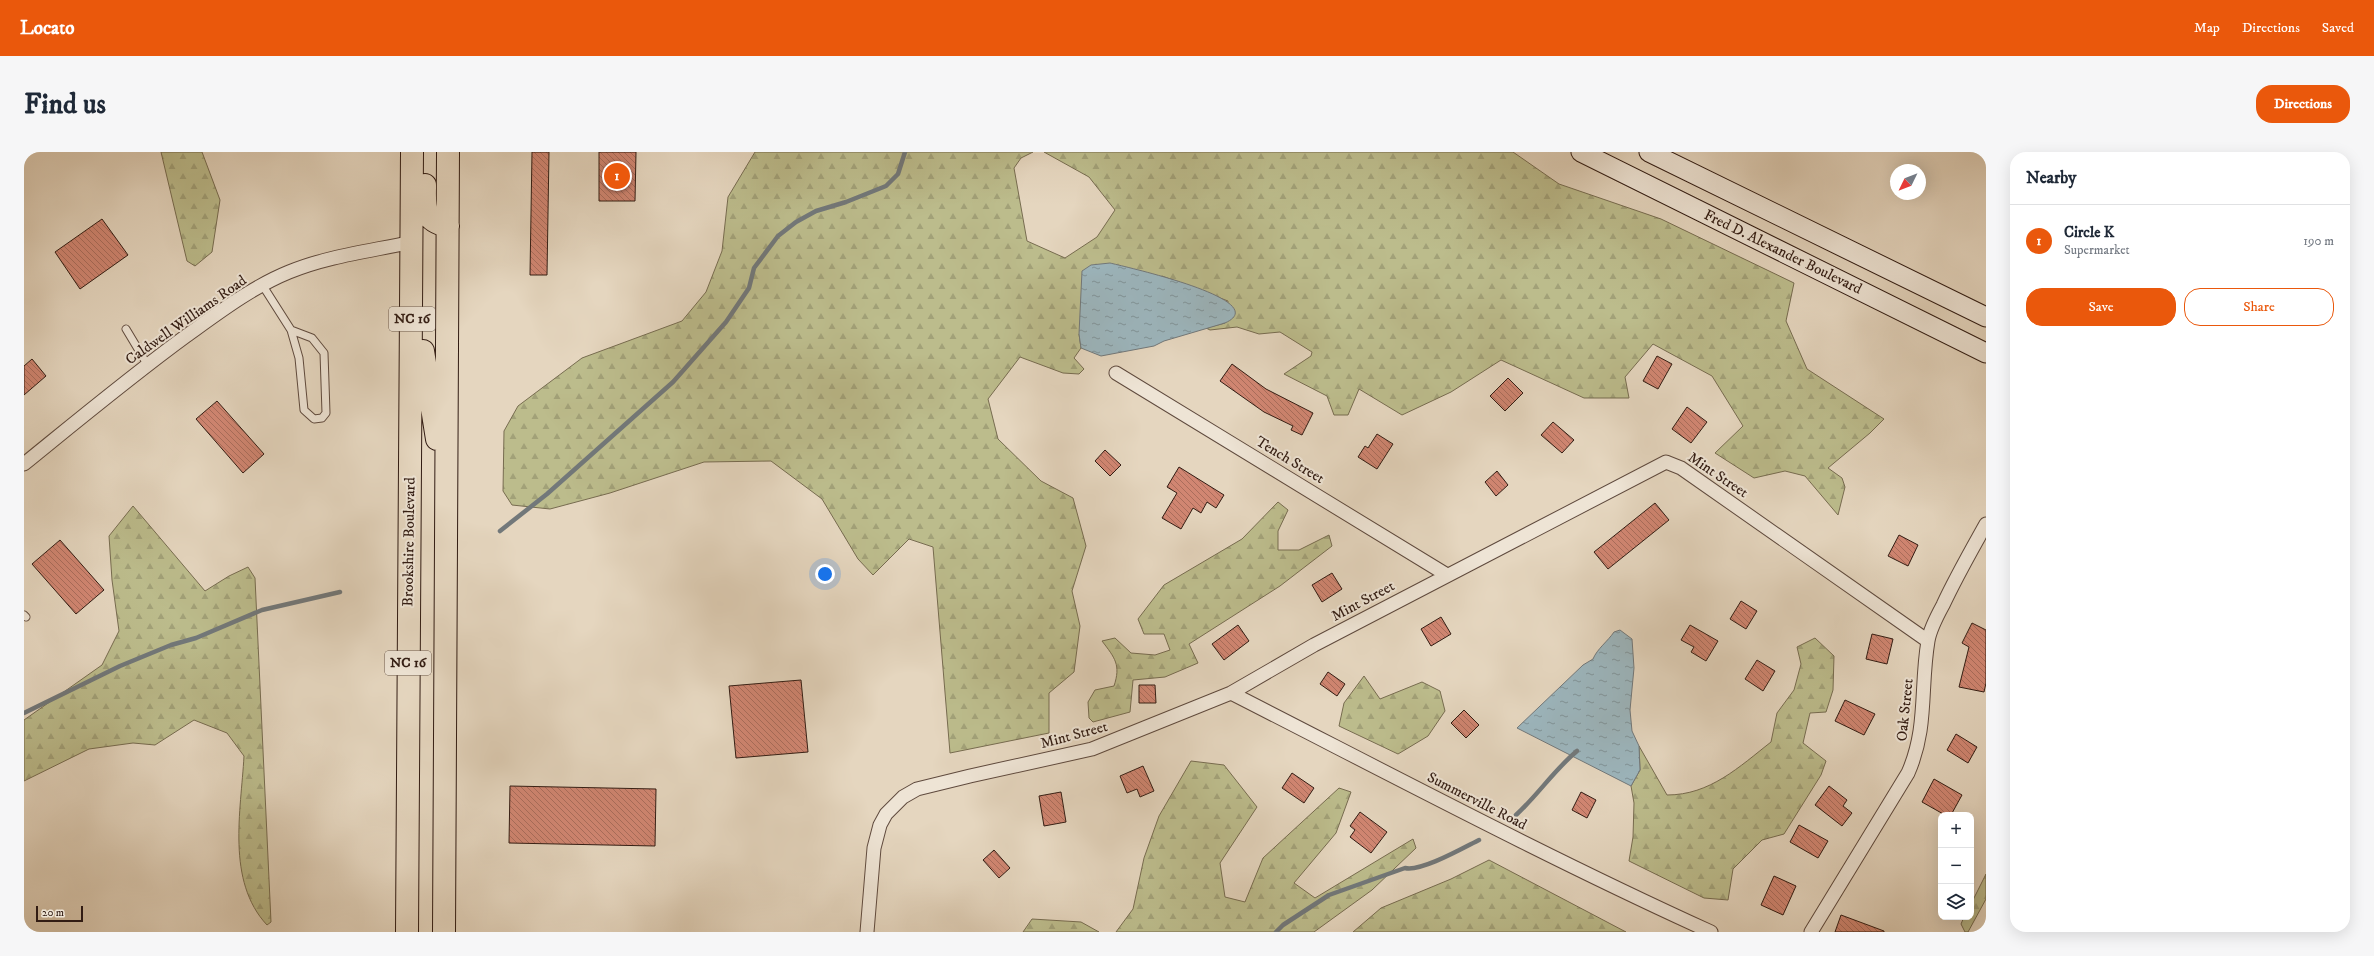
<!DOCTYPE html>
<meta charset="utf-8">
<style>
body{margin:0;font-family:"IM FELL DW Pica",serif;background:#f6f6f7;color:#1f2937}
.controls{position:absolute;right:12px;bottom:12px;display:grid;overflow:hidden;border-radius:8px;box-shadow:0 4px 16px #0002}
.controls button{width:36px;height:36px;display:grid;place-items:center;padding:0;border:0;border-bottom:1px solid #e0e1e3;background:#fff;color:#1f2937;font:20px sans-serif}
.compass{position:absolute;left:1866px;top:12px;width:36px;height:36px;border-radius:50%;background:#fff;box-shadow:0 4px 16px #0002;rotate:227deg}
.scale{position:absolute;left:12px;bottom:10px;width:47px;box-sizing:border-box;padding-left:4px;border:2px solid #321c13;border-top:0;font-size:11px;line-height:14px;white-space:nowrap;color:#321c13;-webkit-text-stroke:3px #eee4d5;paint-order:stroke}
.you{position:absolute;left:801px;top:422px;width:14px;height:14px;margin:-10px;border:3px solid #fff;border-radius:50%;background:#1a73e8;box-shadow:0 0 0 6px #1a73e833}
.badge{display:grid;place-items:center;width:26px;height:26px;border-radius:50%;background:#ea580c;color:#fff;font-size:13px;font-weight:700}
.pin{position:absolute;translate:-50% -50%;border:2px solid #fff;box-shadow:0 1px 4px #0006}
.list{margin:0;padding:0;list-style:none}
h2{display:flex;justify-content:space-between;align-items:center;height:52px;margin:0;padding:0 16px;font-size:17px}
h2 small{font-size:13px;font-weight:400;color:#747a83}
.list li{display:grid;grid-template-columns:26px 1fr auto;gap:12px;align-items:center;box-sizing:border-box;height:72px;padding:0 16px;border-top:1px solid #e0e1e3}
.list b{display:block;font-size:15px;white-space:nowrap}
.list p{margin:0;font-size:13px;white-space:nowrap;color:#747a83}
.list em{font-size:13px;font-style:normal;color:#747a83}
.actions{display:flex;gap:8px;padding:12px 16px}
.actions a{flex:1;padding:9px 0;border:1px solid #ea580c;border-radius:16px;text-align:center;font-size:14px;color:#ea580c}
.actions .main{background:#ea580c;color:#fff}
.icon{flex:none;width:22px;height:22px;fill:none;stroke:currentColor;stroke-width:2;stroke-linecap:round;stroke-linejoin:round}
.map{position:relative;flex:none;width:1962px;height:780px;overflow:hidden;border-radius:16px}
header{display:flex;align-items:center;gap:24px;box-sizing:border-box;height:56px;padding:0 20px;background:#ea580c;color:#fff}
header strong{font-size:19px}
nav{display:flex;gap:22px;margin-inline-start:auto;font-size:14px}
.intro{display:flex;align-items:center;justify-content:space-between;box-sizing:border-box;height:96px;padding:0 24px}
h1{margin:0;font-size:28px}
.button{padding:10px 18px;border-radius:16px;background:#ea580c;color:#fff;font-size:14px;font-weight:700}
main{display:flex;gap:24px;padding:0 24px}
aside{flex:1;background:#fff;border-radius:16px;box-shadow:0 4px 16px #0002}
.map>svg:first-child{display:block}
.forest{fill:url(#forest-firs);stroke:#776c50}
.water{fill:url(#water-ripples);stroke:#72787a}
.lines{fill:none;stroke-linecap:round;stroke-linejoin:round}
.stream{stroke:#72787a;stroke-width:4.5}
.building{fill:url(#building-back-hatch);stroke:#321c13}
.service-casing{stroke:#5f4a3e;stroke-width:9}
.minor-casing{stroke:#5f4a3e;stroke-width:15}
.secondary-casing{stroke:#321c13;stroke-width:21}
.trunk-casing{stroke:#321c13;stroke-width:24}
.service{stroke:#eee4d5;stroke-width:7}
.minor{stroke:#eee4d5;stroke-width:13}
.secondary{stroke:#eee4d5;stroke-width:19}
.trunk{stroke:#e5d6bf;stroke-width:22}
.labels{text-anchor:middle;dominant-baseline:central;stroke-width:4;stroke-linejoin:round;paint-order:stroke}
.shield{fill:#eee4d5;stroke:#6a584d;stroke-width:1}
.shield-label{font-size:14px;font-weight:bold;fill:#321c13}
.street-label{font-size:15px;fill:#321c13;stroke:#eee4d5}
</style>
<header>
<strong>Locato</strong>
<nav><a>Map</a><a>Directions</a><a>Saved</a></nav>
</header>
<div class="intro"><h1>Find us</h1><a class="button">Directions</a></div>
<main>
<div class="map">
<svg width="1962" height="780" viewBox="0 0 1962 780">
<defs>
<pattern id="forest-firs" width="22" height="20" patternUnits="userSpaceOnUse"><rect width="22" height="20" fill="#bcbc8c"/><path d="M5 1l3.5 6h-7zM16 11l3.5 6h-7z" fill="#a2a178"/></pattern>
<pattern id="water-ripples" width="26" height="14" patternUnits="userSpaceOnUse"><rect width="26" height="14" fill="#9cb6be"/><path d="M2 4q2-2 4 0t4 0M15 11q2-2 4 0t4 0" fill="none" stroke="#809399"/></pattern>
<pattern id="building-back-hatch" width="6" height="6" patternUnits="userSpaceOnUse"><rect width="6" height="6" fill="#d18672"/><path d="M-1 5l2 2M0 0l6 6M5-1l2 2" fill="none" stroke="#aa6d5c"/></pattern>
</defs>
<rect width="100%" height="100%" fill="#e5d6bf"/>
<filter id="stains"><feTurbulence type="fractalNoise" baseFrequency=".005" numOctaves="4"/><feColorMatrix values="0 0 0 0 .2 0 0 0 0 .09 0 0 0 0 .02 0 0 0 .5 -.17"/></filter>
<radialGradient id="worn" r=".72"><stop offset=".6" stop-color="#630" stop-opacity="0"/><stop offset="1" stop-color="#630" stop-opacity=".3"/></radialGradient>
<!-- forest -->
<path class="forest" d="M137,0H178L196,48L188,100L171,114L163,109Z
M731,0H1009L997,6L990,16L1003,89L1041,106L1073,85L1091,58L1065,25L1020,0H1489L1535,32L1637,67L1770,131L1762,169L1783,217L1860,267L1846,281L1804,316L1818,326L1821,335L1814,363L1781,324L1761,319L1730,326L1691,301L1719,274L1688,224L1629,192L1601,225L1605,246H1560L1477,208L1427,240L1378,263L1335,237L1324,263H1310L1303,244L1260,222L1287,204L1288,200L1256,180L1235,182L1213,175L1186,178L1182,176L1201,171L1204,149L1138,124L1055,182L1057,196L1050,206L1060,217L1055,222L1039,221L996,205L964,247L974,287L1017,329L1049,346L1062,394L1048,439L1056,474L1050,520L1025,541V581L926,601L909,395L885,387L849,423L834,407L798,347L747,309L680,310L586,341L526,357L488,353L479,339L480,279L494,254L558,206L658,169L682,140L698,99L704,45Z
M1254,350L1264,358L1254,379V398H1275L1305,383L1308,394L1256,434L1165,492L1174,511L1141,525L1109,528L1106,560L1069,570L1065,566L1064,550L1071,538L1090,534C1097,513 1091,506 1078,489L1091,486L1107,501L1131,503L1146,498L1140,482H1120L1114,467L1140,433L1218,387Z
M109,354L181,439L205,424L224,415L231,426L247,770L243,773C202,729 217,659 220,604L203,581L170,568L131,593L109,591L65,597L0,629V568L78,513L95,479L88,428L85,384Z
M1791,486L1810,504L1809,538L1802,560L1786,561L1779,591L1802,609L1797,623L1760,682L1738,688L1709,717L1704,748L1680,746L1605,709L1609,685L1610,651L1607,634L1616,618L1615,594L1643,643C1686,643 1715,615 1747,590L1753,561L1770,538L1777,512L1773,495Z
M1340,524L1356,547L1398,530L1416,539L1421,559L1404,584L1374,602L1315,574L1320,551Z
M1167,609L1200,613L1233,655L1196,711L1201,745L1221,750L1239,706L1315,636L1327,640L1312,681L1270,731L1291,746L1389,687L1392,696L1348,738L1290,780H1092L1109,757L1120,706L1135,664Z
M1465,708L1602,780H1329L1357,756L1427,727Z
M1962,722V747L1944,780H1941L1937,772L1940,765H1947V752Z
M1008,767L1057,770L1075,780H999Z"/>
<!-- water -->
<path class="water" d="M1086,111C1098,114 1252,148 1201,171L1140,189L1130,194L1077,204L1057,196L1055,182L1058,119L1067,113Z
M1596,478L1608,487L1610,516L1606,558L1608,579L1615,594L1616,618L1607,634L1493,576L1559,513L1569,507C1573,497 1584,489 1590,480Z"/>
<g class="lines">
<!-- stream -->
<path class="stream" d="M476,379L523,342L649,230L702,170L725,136L730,116L754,84L772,70L792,59L822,50L862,34L874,22L881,0
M0,561L96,514L147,493L172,486L238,458L316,440
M1492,663C1514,643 1530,618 1553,599
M1252,780L1259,773L1305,743L1381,716C1397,720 1439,696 1455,688"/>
</g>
<!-- building -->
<path class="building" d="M508,0H525L523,123H506Z
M575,0H612L611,49H575Z
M78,67L104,103L56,137L31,100Z
M1633,204L1648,212L1634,237L1619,229Z
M8,207L22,224L0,243V214Z
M1208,212L1242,237L1289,261L1278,283L1267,278L1269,274L1240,260L1196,229Z
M1484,226L1499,241L1481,259L1466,244Z
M193,249L240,302L219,321L172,267Z
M1663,255L1683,270L1667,291L1648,277Z
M1529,270L1550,288L1538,301L1517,283Z
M1353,282L1369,292L1353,317L1334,305L1341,294L1344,296Z
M1081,298L1097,313L1086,324L1071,309Z
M1155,315L1200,343L1192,356L1183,350L1177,361L1169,356L1157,377L1138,366L1153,341L1143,335Z
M1473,319L1484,333L1472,344L1461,330Z
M1631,351L1645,368L1584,417L1570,400Z
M1875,383L1894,393L1884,414L1864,404Z
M36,388L80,438L52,462L8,412Z
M1308,421L1318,437L1298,450L1288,433Z
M1717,449L1733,459L1722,477L1706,467Z
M1417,465L1427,482L1407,494L1397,477Z
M1948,471L1962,478V531L1960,540L1935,535L1945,495L1938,491Z
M1214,473L1225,489L1200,508L1188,492Z
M1666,473L1694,489L1682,509L1667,500L1670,495L1657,488Z
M1848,482L1869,487L1863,512L1842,507Z
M1733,508L1751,519L1739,539L1721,527Z
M1304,520L1321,532L1313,544L1296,532Z
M777,528L784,600L712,606L705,534Z
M1115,533H1131L1132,551H1115Z
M1821,548L1851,562L1840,583L1811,569Z
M1440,558L1455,573L1442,586L1427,571Z
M1932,582L1953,595L1944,611L1923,598Z
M1119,614L1130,639L1116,645L1113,637L1103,641L1096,624Z
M1268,621L1290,636L1280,651L1258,636Z
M1910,627L1938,643L1927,663H1921L1898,650Z
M486,634L632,637L631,694L485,691Z
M1805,634L1823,648L1819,654L1828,661L1818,674L1791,653Z
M1037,640L1042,670L1020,674L1015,644Z
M1557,640L1572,648L1563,666L1548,658Z
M1336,660L1363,680L1347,701L1326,685L1331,678L1326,674Z
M1775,673L1804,689L1794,706L1766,690Z
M970,698L986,716L975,726L959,708Z
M1750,724L1772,734L1759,763L1737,753Z
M1817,763L1860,779V780H1811Z"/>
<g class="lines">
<!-- service casing -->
<g class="service-casing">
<path id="service" d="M239,134L267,178L275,206L280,258L290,267L298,266L302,261L300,201L288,186L267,178
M102,177L123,212
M0,463L2,465"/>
</g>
<!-- minor casing -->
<g class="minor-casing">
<path id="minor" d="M1092,221L1423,423
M0,312C53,269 106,225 162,184C194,161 228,135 265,120C304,104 347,99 388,90
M1207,541C1366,622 1524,706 1687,780
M843,780L850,696L856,673L862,662L879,645L893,637L946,624L1068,597L1207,541L1290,493L1642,310L1657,316L1904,489
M1787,780L1884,621C1904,576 1896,536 1904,489C1906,477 1913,464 1919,453C1932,425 1947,399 1962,372"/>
</g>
<!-- secondary casing -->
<g class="secondary-casing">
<path id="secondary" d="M1557,0L1962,201
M1625,0L1962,165"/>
</g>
<!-- trunk casing -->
<g class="trunk-casing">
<path id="trunk" d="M401,33C401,55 398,69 424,74
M399,199L413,287
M383,780L388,0
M420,780L424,0"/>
</g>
<!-- service -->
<use href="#service" class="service"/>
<!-- minor -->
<use href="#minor" class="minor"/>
<!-- secondary -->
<use href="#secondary" class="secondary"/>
<!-- trunk -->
<use href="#trunk" class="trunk"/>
</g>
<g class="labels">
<!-- shield labels -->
<g class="shield">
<rect x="365" y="155" width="46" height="24" rx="3"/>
<rect x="361" y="499" width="46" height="24" rx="3"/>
</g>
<g class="shield-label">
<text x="388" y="167">NC 16</text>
<text x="384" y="511">NC 16</text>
</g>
<!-- street labels -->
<g class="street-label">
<text transform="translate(1759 100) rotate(26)">Fred D. Alexander Boulevard</text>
<text transform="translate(162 168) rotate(-35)">Caldwell Williams Road</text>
<text transform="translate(1266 308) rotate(31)">Tench Street</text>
<text transform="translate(1694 323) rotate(34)">Mint Street</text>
<text transform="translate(385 390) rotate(-89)">Brookshire Boulevard</text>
<text transform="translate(1339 449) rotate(-28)">Mint Street</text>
<text transform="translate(1881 558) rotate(-84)">Oak Street</text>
<text transform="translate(1050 583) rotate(-15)">Mint Street</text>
<text transform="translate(1453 649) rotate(27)">Summerville Road</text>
</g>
</g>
<rect width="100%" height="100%" filter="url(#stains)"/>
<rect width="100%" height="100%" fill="url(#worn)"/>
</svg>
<div class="controls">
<button>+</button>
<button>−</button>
<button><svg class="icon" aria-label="layers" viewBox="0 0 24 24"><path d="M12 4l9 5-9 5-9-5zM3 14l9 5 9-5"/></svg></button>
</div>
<svg class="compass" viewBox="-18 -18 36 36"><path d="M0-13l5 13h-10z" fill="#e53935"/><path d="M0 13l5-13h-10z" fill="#747a83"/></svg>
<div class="scale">20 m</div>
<div class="you"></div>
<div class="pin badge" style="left:593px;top:24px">1</div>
</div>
<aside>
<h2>Nearby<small></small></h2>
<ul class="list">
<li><span class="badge">1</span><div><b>Circle K</b><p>Supermarket</p></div><em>190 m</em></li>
</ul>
<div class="actions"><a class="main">Save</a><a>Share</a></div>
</aside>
</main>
